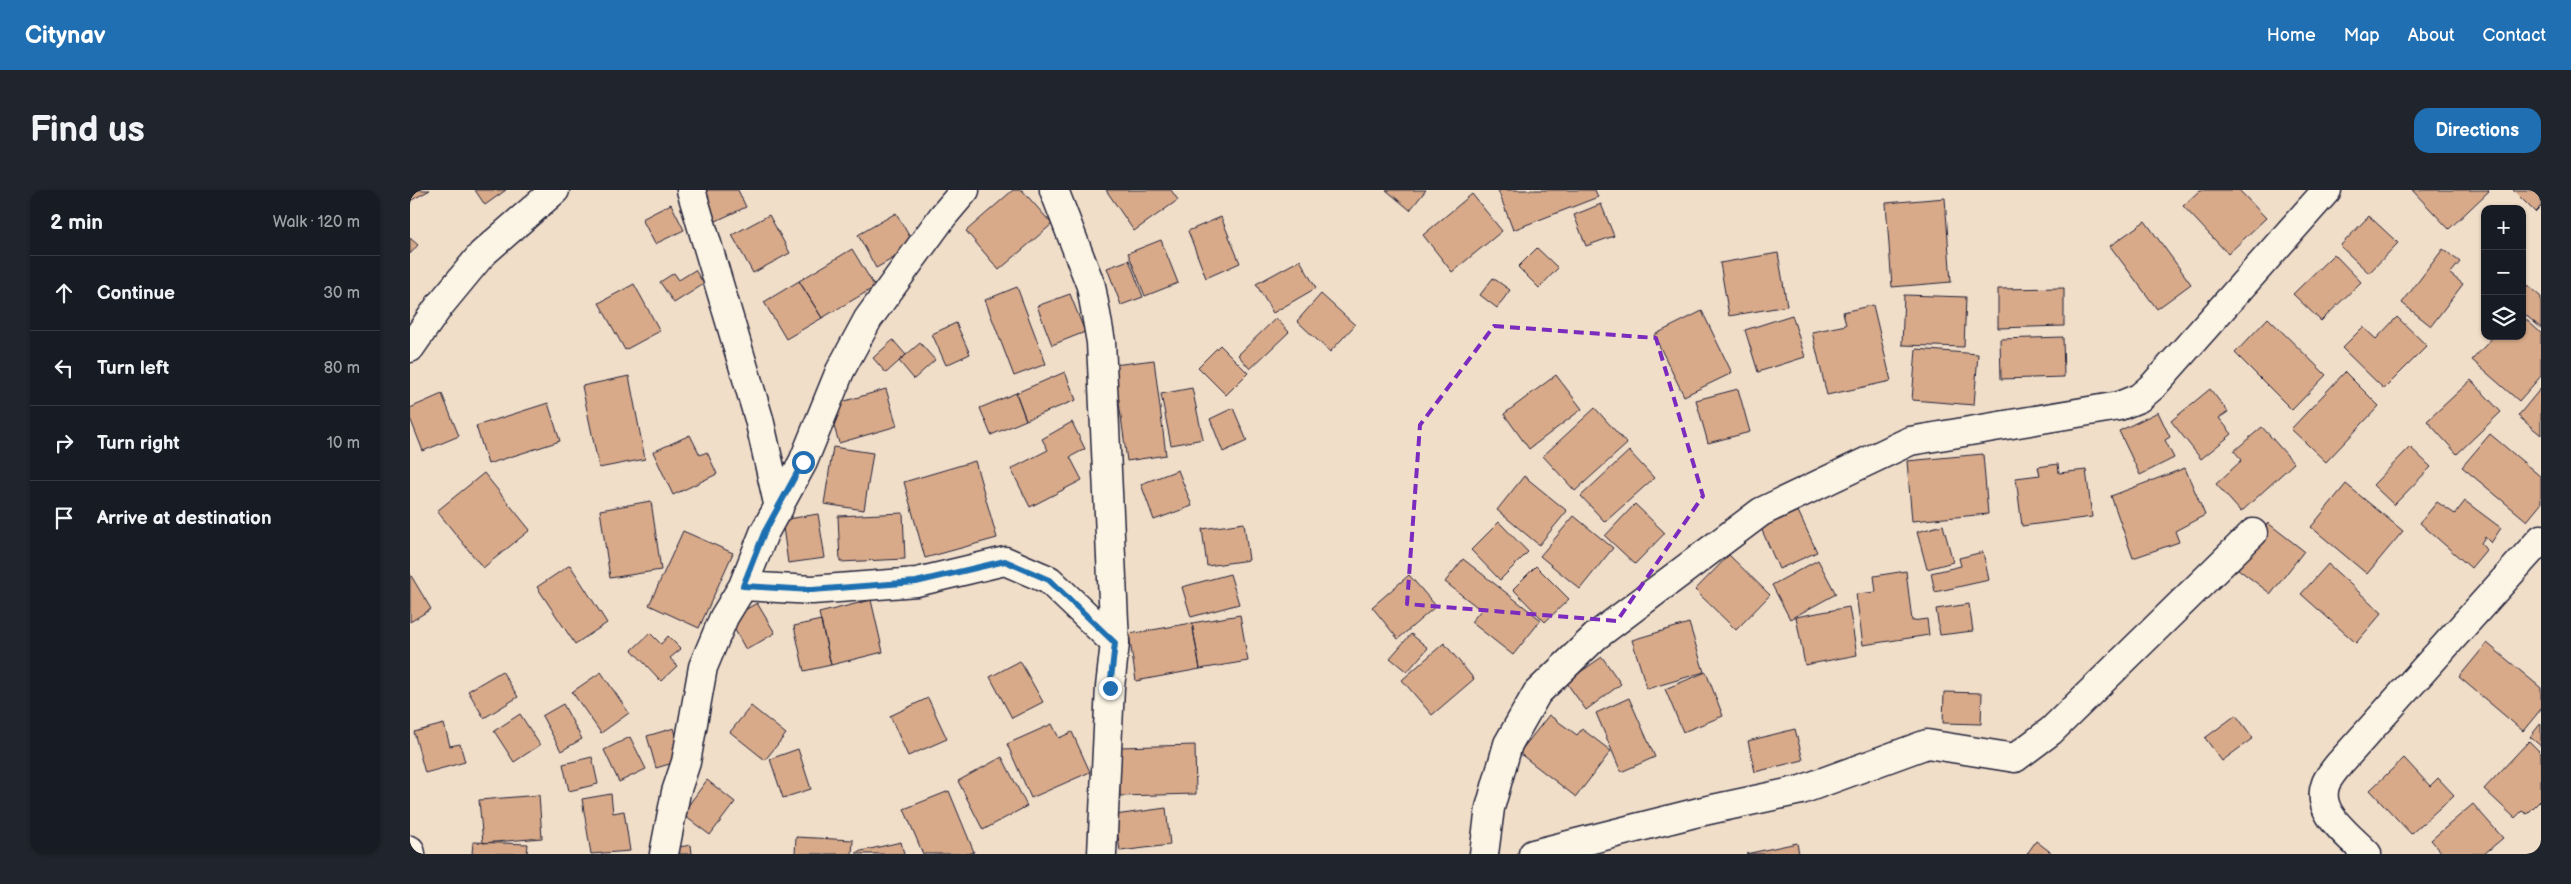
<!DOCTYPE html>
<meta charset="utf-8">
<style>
body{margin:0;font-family:"Balsamiq Sans",sans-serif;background:#20242c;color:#f1f3f6}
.controls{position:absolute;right:15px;top:15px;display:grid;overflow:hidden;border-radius:10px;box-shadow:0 1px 4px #0004}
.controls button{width:45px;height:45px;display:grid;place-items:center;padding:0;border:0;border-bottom:1px solid #363941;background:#171b24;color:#f1f3f6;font:25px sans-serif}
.stop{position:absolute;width:15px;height:15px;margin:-11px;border:4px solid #1f6fb2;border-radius:50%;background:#fff}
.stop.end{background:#1f6fb2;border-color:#fff;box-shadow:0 1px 5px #0008}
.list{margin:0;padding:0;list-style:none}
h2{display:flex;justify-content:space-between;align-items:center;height:65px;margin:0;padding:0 20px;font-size:21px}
h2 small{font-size:16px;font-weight:400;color:#9ea1a6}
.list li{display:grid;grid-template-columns:32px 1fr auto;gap:15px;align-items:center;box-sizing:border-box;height:75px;padding:0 20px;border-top:1px solid #363941}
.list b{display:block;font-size:19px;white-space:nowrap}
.list em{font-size:16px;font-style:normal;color:#9ea1a6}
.icon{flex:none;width:28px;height:28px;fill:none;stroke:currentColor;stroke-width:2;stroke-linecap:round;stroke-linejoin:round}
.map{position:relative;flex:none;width:2131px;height:664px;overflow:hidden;border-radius:15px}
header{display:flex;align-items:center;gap:30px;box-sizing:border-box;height:70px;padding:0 25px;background:#1f6fb2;color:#fff}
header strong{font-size:24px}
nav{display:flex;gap:28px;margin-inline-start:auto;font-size:18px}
.intro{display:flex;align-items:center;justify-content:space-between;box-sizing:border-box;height:120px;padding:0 30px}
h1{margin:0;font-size:35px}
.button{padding:12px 22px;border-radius:15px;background:#1f6fb2;color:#fff;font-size:18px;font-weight:700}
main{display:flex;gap:30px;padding:0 30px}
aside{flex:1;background:#171b24;border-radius:15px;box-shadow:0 1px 4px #0004}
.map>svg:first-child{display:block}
.building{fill:#d8aa89;stroke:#22223b}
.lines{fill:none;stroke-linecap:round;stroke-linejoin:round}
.minor-casing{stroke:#22223b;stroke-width:31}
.minor{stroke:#fcf5e5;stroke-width:28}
.route{stroke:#1f6fb2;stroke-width:6}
.marked{fill:none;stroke:#7b2cbf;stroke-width:4;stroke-dasharray:10 6;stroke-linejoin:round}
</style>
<header>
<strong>Citynav</strong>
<nav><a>Home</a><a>Map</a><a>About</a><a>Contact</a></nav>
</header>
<div class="intro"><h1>Find us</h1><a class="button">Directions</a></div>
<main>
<aside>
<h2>2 min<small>Walk · 120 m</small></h2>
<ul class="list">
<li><svg class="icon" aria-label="ahead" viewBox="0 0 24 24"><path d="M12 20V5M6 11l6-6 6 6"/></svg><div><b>Continue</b></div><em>30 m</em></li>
<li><svg class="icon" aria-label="left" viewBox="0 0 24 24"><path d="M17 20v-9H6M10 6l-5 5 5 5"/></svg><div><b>Turn left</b></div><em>80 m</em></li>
<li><svg class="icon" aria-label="right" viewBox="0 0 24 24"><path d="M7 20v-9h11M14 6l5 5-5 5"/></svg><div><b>Turn right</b></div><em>10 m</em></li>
<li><svg class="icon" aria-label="arrive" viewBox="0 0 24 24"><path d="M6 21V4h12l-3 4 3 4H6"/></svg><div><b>Arrive at destination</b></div></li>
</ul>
</aside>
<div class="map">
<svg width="2131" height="664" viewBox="0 0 2131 664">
<rect width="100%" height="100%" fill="#f1dec9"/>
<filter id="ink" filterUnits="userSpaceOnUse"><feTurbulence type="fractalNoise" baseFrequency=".02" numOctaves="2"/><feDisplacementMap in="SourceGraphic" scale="10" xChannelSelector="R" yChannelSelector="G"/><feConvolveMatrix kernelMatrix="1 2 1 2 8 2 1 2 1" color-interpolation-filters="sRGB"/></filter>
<g filter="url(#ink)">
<!-- building -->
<path class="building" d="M0,0H20L0,11Z
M65,0H96L75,15Z
M292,0H328L336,17L306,31Z
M603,0H612L642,34L589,80L556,41Z
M696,0H761L768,10L724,41Z
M976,0H1016L1000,20Z
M1088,0H1185L1188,7L1103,40Z
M1790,0H1829L1856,28L1818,64L1773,16Z
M2002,0H2078L2079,1L2039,39Z
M2103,0H2131V16L2125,22Z
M1062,4L1092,41L1042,82L1013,45Z
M1535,8L1541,92L1482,97L1476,13Z
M261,14L274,40L245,54L232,29Z
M1191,14L1204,46L1176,56L1164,25Z
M486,23L505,56L466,78L448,45Z
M359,25L380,63L343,83L322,45Z
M1959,26L1988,53L1959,83L1930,56Z
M811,27L830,73L796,88L778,41Z
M1735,31L1781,94L1747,119L1700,56Z
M0,48L8,55L0,64Z
M751,50L768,93L735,106L718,63Z
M1127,58L1148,78L1129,98L1108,77Z
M442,59L465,97L412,128L389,91Z
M2033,59L2050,72L2040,84L2053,94L2021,136L1992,113Z
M1368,63L1377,116L1319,126L1310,73Z
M1924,64L1951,92L1911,131L1883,104Z
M719,70L733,107L711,115L697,78Z
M890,70L906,98L863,123L846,94Z
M285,80L294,94L264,113L250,92L264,83L269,90Z
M1083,88L1100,100L1087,118L1070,105Z
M389,91L412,128L376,149L354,112Z
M224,94L250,141L215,160L189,113Z
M2117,95L2131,107V138L2112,122V101Z
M607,97L636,174L604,186L575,110Z
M1654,98V136L1588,138V99Z
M660,104L675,142L642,155L627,116Z
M911,104L945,135L920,162L887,131Z
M1494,105L1556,107L1554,157L1492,155Z
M1463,115L1481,191L1417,205L1402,142L1436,135L1433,122Z
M1292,121L1322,183L1274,206L1244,145Z
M1382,125L1395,167L1348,182L1335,140Z
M2112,126L2131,143V186L2109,211L2062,170L2084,146H2112Z
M1987,127L2017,156L1974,199L1932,158L1953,137L1966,149Z
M866,128L879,142L840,179L828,165Z
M1858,128L1916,185L1882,220L1825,163Z
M546,133L560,164L536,175L522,144Z
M1653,147L1654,187L1591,189L1590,149Z
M483,150L496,165L476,183L463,168Z
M510,153L525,170L504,189L489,171Z
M810,155L838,183L816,205L788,177Z
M1506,159L1568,164L1564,215L1502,210Z
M744,170L756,265L717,271L704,175Z
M655,182L666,210L616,230L606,203Z
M1935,182L1969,216L1916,272L1881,239Z
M1146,185L1172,219L1119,259L1094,224Z
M219,186L235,269L189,278L172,196Z
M2061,190L2091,222L2047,264L2017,231Z
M782,198L793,249L761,255L751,204Z
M2131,198V245L2108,226Z
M476,199L487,236L429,253L418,216Z
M1328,199L1340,242L1298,253L1286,210Z
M1800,199L1818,222L1809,228L1822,244L1791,269L1761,231Z
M606,203L616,230L581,245L570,218Z
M32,204L49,246L13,261L0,228V218Z
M138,213L150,251L78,274L66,236Z
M823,218L837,251L813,262L800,229Z
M1185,218L1217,254L1165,301L1133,266Z
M1748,222L1760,247L1755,250L1764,268L1730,285L1709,241Z
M662,232L675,259L660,267L672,290L620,317L601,279L638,260L632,249Z
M1852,237L1884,273L1831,322L1806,294L1832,270L1824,261Z
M2080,244L2131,287V314L2117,331L2052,277Z
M280,245L290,265L297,262L307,284L263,305L243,262Z
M423,257L463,263L454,320L414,314Z
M2000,257L2021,277L1984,315L1963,295Z
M1219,261L1244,288L1195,332L1171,306Z
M1573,264L1578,324L1502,331L1497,271Z
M565,271L587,348L515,368L494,292Z
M1648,274L1649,283L1676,280L1682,327L1612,336L1606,288L1630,285L1628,277Z
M1775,278L1795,325L1765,341L1769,352L1723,368L1701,306Z
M768,280L782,316L744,330L731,294Z
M74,283L120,340L73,378L27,321Z
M1114,286L1157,321L1129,355L1087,320Z
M1936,294L1993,341L1957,384L1901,337Z
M241,311L251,380L200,388L190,320Z
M2055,311L2091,338L2081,353L2075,347L2071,353L2076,360L2061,378L2010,333L2027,312L2045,324Z
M1225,314L1255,343L1225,374L1195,346Z
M1388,321L1407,362L1369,379L1351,338Z
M493,323L495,369L430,372L428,326Z
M408,324L415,368L378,373L372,330Z
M1164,326L1203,358L1170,399L1130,366Z
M1089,332L1118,362L1090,390L1061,360Z
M834,333L839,370L797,376L792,339Z
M1858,333L1894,361L1861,404L1828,379L1851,349L1847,346Z
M1533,335L1543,372L1517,379L1507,342Z
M273,341L323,363L289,438L239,415Z
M1573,362L1579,390L1525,402L1521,383L1551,376L1549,368Z
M1319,365L1360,405L1326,440L1285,400Z
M1053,369L1131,430L1103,465L1061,432L1071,420L1035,392Z
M1408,370L1426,404L1380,429L1362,395Z
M1918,374L1972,423L1946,453L1891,404Z
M160,375L197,433L165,454L127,397Z
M1126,376L1159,409L1135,432L1103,399Z
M1496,381L1502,431L1517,429L1519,445L1453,455L1446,404L1466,402L1464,386Z
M0,384L21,419L0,432Z
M820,384L829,414L781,427L772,397Z
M999,385L1026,416L988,449L962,417Z
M461,410L473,462L421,475L409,423Z
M347,413L365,443L336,460L319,429Z
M1559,414L1563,441L1530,445L1526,419Z
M1439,417L1447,465L1395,475L1386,427Z
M830,425L838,471L790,479L782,433Z
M411,430L421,475L394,481L384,436Z
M782,433L790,479L726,491L719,444Z
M1279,433L1294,482L1237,499L1222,450Z
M240,443L251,454L258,446L271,459L260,468L267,476L251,491L222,460Z
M1001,444L1018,458L997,482L980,468Z
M1034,453L1064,489L1022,525L992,490Z
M2077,453L2131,498V519L2113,541L2049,487Z
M1192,467L1211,494L1176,520L1156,492Z
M610,471L633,512L602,528L580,487Z
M92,481L108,507L74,528L58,501Z
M191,482L219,523L191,543L162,502Z
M1296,482L1313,526L1273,542L1255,499Z
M1534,502L1572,503L1571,534L1533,533Z
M518,508L537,549L498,566L480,526Z
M1219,508L1245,567L1211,582L1186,523Z
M153,514L172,549L151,561L132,526Z
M341,516L376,544L355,570L320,542Z
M110,524L130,555L104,572L84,541Z
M1139,525L1167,545L1172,539L1201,561L1166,607L1109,563Z
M1826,525L1843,548L1812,571L1795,548Z
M2131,533V556L2120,547Z
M34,534L40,556L50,554L55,572L15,583L4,542Z
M642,534L649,548L662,542L680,582L621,608L597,554Z
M264,538L273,570L246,578L237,546Z
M1385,539L1393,570L1345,582L1338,551Z
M220,547L236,579L209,592L194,560Z
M2119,551L2131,563V610L2117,624L2112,621L2105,628L2074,599Z
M785,555L786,604L710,606L709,557Z
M388,559L401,599L373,608L360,569Z
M182,567L188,594L159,601L153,574Z
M592,567L617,616L573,640L548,591Z
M1994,568L2020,596L2028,588L2044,605L2001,644L1960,600Z
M297,590L325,612L300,645L272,624Z
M539,601L564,662L558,664H513L494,619Z
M201,604L203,623L214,621L220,661L181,664L172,609Z
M129,605L132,648L73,653L69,610Z
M2063,614L2093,648L2074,664H2033L2021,650Z
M756,618L760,655L710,661L705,625Z
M386,647L443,650L442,664H385Z
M1626,651L1643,664H1617Z
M63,652L118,654L117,664H62Z
M491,652L494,664H447V662Z
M1387,653L1389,664H1336Z
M281,655L282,664H264L263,658Z"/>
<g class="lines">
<!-- minor casing -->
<g class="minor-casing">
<path id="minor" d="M281,0L349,229L369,318
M644,0L681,96L691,152L705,453L700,497L692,664
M0,158L30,115L72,64L145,0
M333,396L402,400L507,392L595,371L639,390L705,453
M0,660L1,664
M254,664L266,602L276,572L293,477L314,427L333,396L354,343L393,272L430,181L458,129L533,26L555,0
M1074,664L1080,618L1098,554L1127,503L1186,446L1351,322L1500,251L1709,216L1729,208L1743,196L1917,0
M1123,664L1289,622L1391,600L1517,554L1605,568L1641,541L1843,343
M1957,664C1939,645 1904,622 1916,593C1919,586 1925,579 1930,573L2131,349"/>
</g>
<!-- minor -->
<use href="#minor" class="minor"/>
</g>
</g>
<g class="lines" filter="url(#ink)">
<!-- route -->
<path class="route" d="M393,272L354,343L333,396L402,400L506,392L595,371L639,390L705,453L700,498"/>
</g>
<!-- marked area -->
<path class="marked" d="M1084,136L1246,148L1293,306L1207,431L997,414L1010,235Z"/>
</svg>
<div class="controls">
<button>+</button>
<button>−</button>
<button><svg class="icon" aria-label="layers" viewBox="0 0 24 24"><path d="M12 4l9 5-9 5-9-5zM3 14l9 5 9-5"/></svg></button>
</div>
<div class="stop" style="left:393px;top:272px"></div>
<div class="stop end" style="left:700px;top:498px"></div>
</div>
</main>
